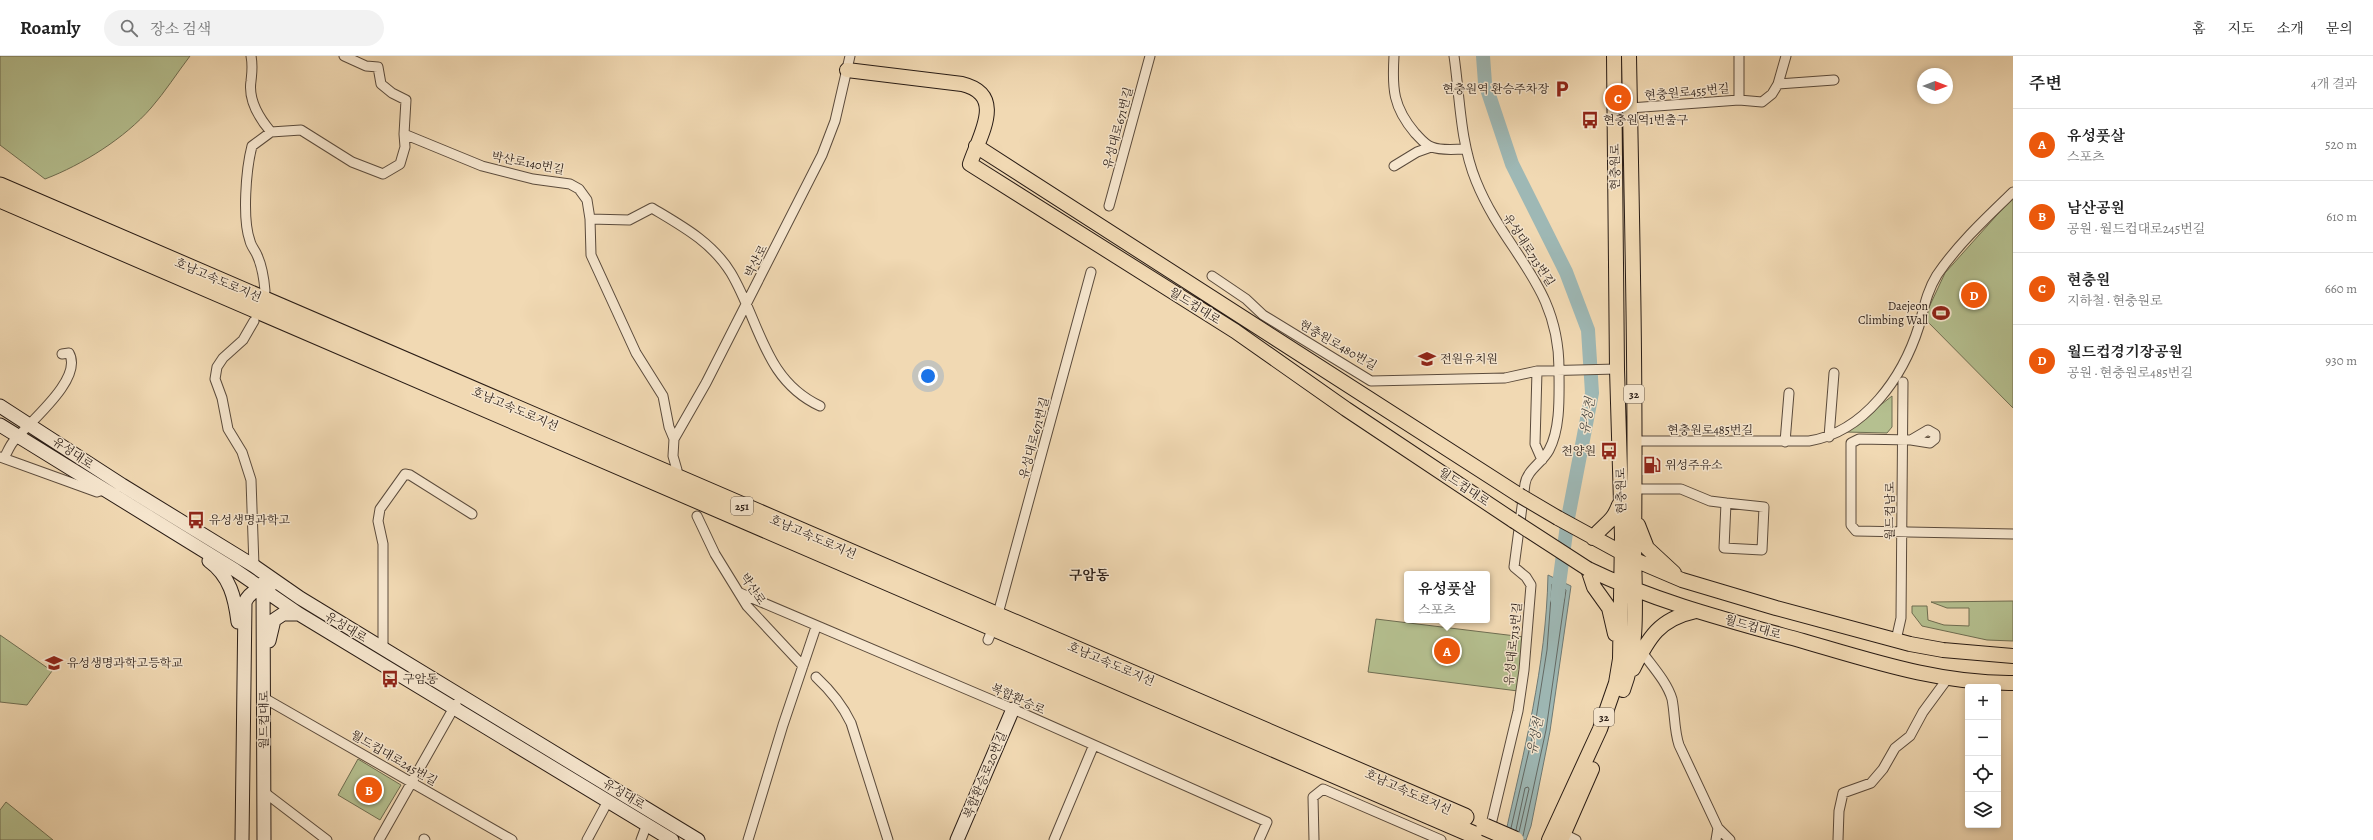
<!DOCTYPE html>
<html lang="ko">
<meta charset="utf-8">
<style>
body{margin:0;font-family:Alegreya,"Noto Serif KR",serif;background:#f2f2f2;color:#222}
.controls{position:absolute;right:12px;bottom:12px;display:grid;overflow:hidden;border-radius:4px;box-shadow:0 2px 6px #0003}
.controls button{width:36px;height:36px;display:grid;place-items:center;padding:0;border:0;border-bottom:1px solid #e0e0e0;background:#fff;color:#222;font:20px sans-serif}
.compass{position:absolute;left:1917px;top:12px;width:36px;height:36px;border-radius:50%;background:#fff;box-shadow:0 2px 6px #0003;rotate:90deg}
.you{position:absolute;left:928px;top:320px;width:14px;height:14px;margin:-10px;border:3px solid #fff;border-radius:50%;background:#1a73e8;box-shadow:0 0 0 6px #1a73e833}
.badge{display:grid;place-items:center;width:26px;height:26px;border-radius:50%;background:#ea580c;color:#fff;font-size:13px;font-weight:700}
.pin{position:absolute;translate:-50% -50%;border:2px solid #fff;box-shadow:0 1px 4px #0006}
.popup{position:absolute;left:1404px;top:515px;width:86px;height:52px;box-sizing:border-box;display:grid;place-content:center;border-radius:4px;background:#fff;filter:drop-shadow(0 1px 3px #0005);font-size:13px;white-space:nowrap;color:#767676}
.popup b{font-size:15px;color:#222}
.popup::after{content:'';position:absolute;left:50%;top:100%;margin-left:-8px;border:8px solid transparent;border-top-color:#fff}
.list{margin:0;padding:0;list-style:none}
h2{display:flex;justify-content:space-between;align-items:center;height:52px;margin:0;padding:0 16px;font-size:17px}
h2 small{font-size:13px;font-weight:400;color:#767676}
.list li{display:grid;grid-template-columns:26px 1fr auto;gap:12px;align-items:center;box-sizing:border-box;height:72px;padding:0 16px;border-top:1px solid #e0e0e0}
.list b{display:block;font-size:15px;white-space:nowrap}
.list p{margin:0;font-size:13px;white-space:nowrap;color:#767676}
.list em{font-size:13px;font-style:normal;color:#767676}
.icon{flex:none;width:22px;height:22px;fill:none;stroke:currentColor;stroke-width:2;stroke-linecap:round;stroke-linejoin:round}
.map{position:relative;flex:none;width:2013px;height:784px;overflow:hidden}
header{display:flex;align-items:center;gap:24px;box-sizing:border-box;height:56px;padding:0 20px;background:#fff;border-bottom:1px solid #e0e0e0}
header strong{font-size:19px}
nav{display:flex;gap:22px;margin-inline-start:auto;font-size:14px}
.search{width:280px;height:36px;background:#f2f2f2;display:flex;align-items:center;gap:10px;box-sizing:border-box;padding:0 14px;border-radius:22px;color:#767676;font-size:15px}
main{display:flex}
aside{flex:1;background:#fff}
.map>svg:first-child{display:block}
.green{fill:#b5c090;stroke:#6f6e52}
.water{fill:#9eb8b5;stroke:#6f7a75}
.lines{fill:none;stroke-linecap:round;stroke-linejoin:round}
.shore{stroke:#646a65;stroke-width:1}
.river{stroke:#9eb8b5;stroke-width:14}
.street-casing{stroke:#5b4b3c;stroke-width:11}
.secondary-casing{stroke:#291c15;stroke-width:15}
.primary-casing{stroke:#291c15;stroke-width:16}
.highway-casing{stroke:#291c15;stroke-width:19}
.street{stroke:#f6e6ce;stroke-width:9}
.secondary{stroke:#f6e6ce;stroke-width:13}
.primary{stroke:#f1d9b3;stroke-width:14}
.highway{stroke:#f1d9b3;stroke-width:17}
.primary-bridge-casing{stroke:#291c15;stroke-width:16;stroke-linecap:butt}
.highway-bridge-casing{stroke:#291c15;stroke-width:19;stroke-linecap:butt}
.primary-bridge{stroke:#f1d9b3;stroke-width:14}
.highway-bridge{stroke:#f1d9b3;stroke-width:17}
.labels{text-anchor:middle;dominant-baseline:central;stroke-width:3;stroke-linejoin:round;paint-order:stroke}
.shield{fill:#f6e6ce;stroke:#66594c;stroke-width:1}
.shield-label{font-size:11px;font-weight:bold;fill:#291c15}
.poi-label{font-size:12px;fill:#291c15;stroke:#f6e6ce;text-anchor:start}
.street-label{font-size:12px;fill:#291c15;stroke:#f6e6ce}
.water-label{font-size:13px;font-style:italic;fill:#4c4b45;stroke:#f6e6ce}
.quarter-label{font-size:14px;font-weight:bold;fill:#291c15;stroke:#f6e6ce}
</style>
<header>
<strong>Roamly</strong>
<div class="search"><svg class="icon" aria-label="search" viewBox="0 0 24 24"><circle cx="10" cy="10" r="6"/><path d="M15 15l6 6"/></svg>장소 검색</div>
<nav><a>홈</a><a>지도</a><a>소개</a><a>문의</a></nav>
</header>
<main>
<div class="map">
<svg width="2013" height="784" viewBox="0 0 2013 784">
<rect width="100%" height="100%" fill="#f1d9b3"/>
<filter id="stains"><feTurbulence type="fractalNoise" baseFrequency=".005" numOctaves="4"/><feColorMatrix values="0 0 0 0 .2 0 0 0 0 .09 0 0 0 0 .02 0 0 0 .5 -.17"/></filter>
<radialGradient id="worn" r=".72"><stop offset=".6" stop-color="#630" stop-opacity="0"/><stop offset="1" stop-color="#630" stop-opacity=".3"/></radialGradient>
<!-- green -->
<path class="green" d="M0,0H190C177,17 165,36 151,52C125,82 82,109 45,123L0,89Z
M2013,141V352L1924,262L1945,217Z
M1892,340V371L1887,377L1846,376Z
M2013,545V585L1987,584L1922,570L1912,557V550H1927L1928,564L1944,569L1969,570V552H1947L1931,546Z
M1376,563L1524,581L1518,635L1368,616Z
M0,579L52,615L27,649L0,646Z
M358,703L401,729L380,764L338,739Z
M6,746L53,784H0V754Z"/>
<!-- water -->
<path class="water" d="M1548,519L1571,530L1550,675L1531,770L1526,784H1504C1524,695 1546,611 1548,519Z"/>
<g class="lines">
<!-- shore -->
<path class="shore" d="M1511,772L1535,669L1547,594L1552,528L1554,526L1566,534L1546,674L1523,780
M1516,774L1525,732L1528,731L1529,733L1519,776"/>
<!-- river -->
<path class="river" d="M1483,0L1485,27L1512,108L1566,216L1588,274L1592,337L1568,462L1557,543"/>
<!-- street casing -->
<g class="street-casing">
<path id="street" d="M251,0C253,10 252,15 251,25C248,44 259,62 271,76
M344,0L366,10L378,11L381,28L392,37L406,44L404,78
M1394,0C1392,33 1393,51 1415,77C1420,82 1425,89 1432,91C1441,95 1455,93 1466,93
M1454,0C1460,41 1460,86 1476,125C1505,197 1559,228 1559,313C1559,338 1561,372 1549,394C1542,407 1527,414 1525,428L1514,511L1526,521L1531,529L1524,614L1518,655L1489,777
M1739,0V44
M1778,28L1786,0
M1630,52L1739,44L1762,46L1772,38L1778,28L1834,24
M1394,110L1417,96L1431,91
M1109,150L1150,0
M590,163L629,164L652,152C682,170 712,186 731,217C760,266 764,324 820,350
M1212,220L1246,243L1263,259L1371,325L1505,322L1537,315L1617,313
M265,235C264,222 262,210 257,199C255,194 251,190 250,185C242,163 246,113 252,90L271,76L301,74L352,106L383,118L400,108L405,91L404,78L482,110L533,123L570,128L579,133L587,144L590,163L591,199L636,297L663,340L669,371L674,383
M254,265L243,284L223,302L217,311L215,323L222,342L228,373L242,396L251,424L254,510
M1537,315L1535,388L1542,404
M1829,381L1834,317
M1911,384L1928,374L1935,378V383L1930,387L1911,384L1859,383L1851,387V469L1856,475L2013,478
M1635,385H1809C1865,376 1903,321 1919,270C1924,252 1927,235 1937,219C1958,188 1986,162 2013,136
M1785,386L1789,337
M0,401L97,436L104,434
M4,402C7,397 9,391 13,386C28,367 84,323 69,297L62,298
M677,414L673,400L674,383L706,327L822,99L835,65L850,0
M1636,433H1681L1710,445L1726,447
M1726,447L1764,451L1762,494L1724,492Z
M697,460L715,498L747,550L803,610
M740,537L1013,653L1267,766L1259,784
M999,554L1091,216
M988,584L990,579
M1896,584L1901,562L1903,326
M383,593V488L378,465L380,453L405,418L410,419L472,458
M1642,596C1652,610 1667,626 1672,643C1675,658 1674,674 1679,689L1718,772L1730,784
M816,621C831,635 842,648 851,667L888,784
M264,642L512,784
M264,736L327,784
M1564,778L1576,784
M424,783L425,784
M379,784L456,648
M587,784L608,745
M641,784L647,768
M748,784L783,669L816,571
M1054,784L1093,691
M1314,784L1313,741L1323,733L1441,784
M1716,784L1718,772
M1838,784L1839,755L1843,737L1871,727L1883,713L1895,692L1910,680L1923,656L1948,622"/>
</g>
<!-- secondary casing -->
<g class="secondary-casing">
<path id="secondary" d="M0,350L122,429L254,510L300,542L698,784
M0,369L235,514L299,558L672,784
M209,505C230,520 235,542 238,566
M263,527L264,784
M269,585L274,564L283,558H299
M242,784L245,546C250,536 257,533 269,533
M957,784L1013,653"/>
</g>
<!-- primary casing -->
<g class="primary-casing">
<path id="primary" d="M847,14L962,28C1007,39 979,80 970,108L1235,275L1346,353L1514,465
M976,90L1519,439
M1558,462L1635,504L1682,524L1776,552L1910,588L1943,594L2013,600
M1638,469L1647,492L1674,517
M1593,482C1604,467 1612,468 1619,449
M1588,513C1656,546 1731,565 1803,585C1872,605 1941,628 2013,627
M1588,513L1594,531L1609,552L1615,578
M1633,613C1649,581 1659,563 1696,555
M1623,634C1640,589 1634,535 1634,488C1636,326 1632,163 1629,0
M1549,784L1600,673L1616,627L1620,603L1622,480L1617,313L1614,0
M1561,784L1592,713"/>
</g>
<!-- highway casing -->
<g class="highway-casing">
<path id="highway" d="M0,130L1465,761
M0,143L1486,784"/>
</g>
<!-- street -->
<use href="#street" class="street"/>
<!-- secondary -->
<use href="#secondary" class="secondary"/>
<!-- primary -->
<use href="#primary" class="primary"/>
<!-- highway -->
<use href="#highway" class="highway"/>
<!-- primary-bridge casing -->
<g class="primary-bridge-casing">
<path id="primary-bridge" d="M1519,439L1558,462
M1514,465L1588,513"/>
</g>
<!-- highway-bridge casing -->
<g class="highway-bridge-casing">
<path id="highway-bridge" d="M1485,771L1515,784"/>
</g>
<!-- primary-bridge -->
<use href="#primary-bridge" class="primary-bridge"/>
<!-- highway-bridge -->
<use href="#highway-bridge" class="highway-bridge"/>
</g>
<!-- icons -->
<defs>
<g id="parking-bare" transform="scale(1.38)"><path d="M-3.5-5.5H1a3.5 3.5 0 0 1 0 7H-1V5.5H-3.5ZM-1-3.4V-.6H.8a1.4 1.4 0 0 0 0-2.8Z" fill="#8f2418" stroke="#f6e6ce" stroke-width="2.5" paint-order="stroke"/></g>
<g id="bus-bare" transform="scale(1.38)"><path d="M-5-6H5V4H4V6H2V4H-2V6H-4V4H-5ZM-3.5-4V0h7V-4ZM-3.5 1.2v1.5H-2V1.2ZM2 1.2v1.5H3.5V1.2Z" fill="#8f2418" stroke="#f6e6ce" stroke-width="2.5" paint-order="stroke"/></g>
<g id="stadium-bare" transform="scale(1.38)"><path d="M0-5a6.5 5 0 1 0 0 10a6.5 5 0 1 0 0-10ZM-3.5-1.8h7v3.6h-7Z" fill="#8f2418" stroke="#f6e6ce" stroke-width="2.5" paint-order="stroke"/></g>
<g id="school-bare" transform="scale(1.38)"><path d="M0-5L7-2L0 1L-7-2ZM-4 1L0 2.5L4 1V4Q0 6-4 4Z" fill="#8f2418" stroke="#f6e6ce" stroke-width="2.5" paint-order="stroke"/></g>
<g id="fuel-bare" transform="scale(1.38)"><path d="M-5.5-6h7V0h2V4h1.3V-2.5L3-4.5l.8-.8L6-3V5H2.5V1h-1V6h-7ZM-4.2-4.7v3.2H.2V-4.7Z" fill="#8f2418" stroke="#f6e6ce" stroke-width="2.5" paint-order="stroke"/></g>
</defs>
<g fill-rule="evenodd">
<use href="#parking-bare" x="1562" y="33"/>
<use href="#bus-bare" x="1590" y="64"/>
<use href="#stadium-bare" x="1941" y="257"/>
<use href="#school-bare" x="1427" y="303"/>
<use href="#bus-bare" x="1609" y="395"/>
<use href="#fuel-bare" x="1652" y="409"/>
<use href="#bus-bare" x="196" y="464"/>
<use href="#school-bare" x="54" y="607"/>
<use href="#bus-bare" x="390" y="623"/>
</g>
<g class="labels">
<!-- shield labels -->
<g class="shield">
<rect x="1624" y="329" width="20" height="18" rx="3"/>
<rect x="731" y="441" width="22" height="18" rx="3"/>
<rect x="1594" y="652" width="20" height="18" rx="3"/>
</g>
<g class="shield-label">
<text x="1634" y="338">32</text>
<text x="742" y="450">251</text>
<text x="1604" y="661">32</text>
</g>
<!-- poi labels -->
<g class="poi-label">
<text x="1549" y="33" text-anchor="end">현충원역 환승주차장</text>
<text x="1603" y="64">현충원역1번출구</text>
<text x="1928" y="250" text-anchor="end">Daejeon<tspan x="1928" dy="14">Climbing Wall</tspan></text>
<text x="1440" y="303">전원유치원</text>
<text x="1596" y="395" text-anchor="end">천양원</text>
<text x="1665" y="409">위성주유소</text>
<text x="209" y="464">유성생명과학고</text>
<text x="67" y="607">유성생명과학고등학교</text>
<text x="403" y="623">구암동</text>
</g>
<!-- street labels -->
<g class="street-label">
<text transform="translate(1687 36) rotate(-5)">현충원로455번길</text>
<text transform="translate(1118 72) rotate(-75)">유성대로671번길</text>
<text transform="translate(528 107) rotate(11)">박산로140번길</text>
<text transform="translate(1615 111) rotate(-90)">현충원로</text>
<text transform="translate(1529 194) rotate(57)">유성대로713번길</text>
<text transform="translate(756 205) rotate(-63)">박산로</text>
<text transform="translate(218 224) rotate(23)">호남고속도로지선</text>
<text transform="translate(1195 250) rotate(32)">월드컵대로</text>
<text transform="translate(1338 289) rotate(30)">현충원로480번길</text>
<text transform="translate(515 353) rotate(23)">호남고속도로지선</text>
<text x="1710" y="374">현충원로485번길</text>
<text transform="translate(1034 382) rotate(-75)">유성대로671번길</text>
<text transform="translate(73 397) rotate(34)">유성대로</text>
<text transform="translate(1464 431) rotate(34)">월드컵대로</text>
<text transform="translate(1621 435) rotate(-91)">현충원로</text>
<text transform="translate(1890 455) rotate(-90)">월드컵남로</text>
<text transform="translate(813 481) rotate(23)">호남고속도로지선</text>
<text transform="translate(753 533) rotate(56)">박산로</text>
<text transform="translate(346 571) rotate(31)">유성대로</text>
<text transform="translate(1753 571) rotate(16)">월드컵대로</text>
<text transform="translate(1513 588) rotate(-84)">유성대로713번길</text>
<text transform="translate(1111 608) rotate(23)">호남고속도로지선</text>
<text transform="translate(1018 643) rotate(24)">복합환승로</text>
<text transform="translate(264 664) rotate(-90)">월드컵대로</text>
<text transform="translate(394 702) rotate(30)">월드컵대로245번길</text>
<text transform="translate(985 719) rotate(-67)">복합환승로20번길</text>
<text transform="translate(1408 736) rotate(24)">호남고속도로지선</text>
<text transform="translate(624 738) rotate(31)">유성대로</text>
</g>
<!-- water labels -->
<g class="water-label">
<text transform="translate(1587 360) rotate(-80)">유성천</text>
<text transform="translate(1535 680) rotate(-79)">유성천</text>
</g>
<!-- quarter labels -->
<g class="quarter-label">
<text x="1089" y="519">구암동</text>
</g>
</g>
<rect width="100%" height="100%" filter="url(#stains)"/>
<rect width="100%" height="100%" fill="url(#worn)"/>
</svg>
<div class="controls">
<button>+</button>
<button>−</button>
<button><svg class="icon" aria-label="locate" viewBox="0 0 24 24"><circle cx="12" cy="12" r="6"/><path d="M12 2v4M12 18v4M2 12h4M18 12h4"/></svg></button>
<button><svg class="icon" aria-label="layers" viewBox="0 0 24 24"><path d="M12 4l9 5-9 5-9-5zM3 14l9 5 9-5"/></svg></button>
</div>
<svg class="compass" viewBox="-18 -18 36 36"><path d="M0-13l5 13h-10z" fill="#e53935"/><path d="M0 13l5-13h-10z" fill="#767676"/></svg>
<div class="you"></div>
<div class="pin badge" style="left:1447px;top:595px">A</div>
<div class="popup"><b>유성풋살</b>스포츠</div>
<div class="pin badge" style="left:369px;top:734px">B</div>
<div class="pin badge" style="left:1618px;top:42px">C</div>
<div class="pin badge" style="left:1974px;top:239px">D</div>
</div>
<aside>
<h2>주변<small>4개 결과</small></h2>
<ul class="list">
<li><span class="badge">A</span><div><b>유성풋살</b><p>스포츠</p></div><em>520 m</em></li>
<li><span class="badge">B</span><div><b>남산공원</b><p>공원 · 월드컵대로245번길</p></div><em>610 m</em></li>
<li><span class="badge">C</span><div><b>현충원</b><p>지하철 · 현충원로</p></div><em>660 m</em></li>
<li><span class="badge">D</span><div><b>월드컵경기장공원</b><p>공원 · 현충원로485번길</p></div><em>930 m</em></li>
</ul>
</aside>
</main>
